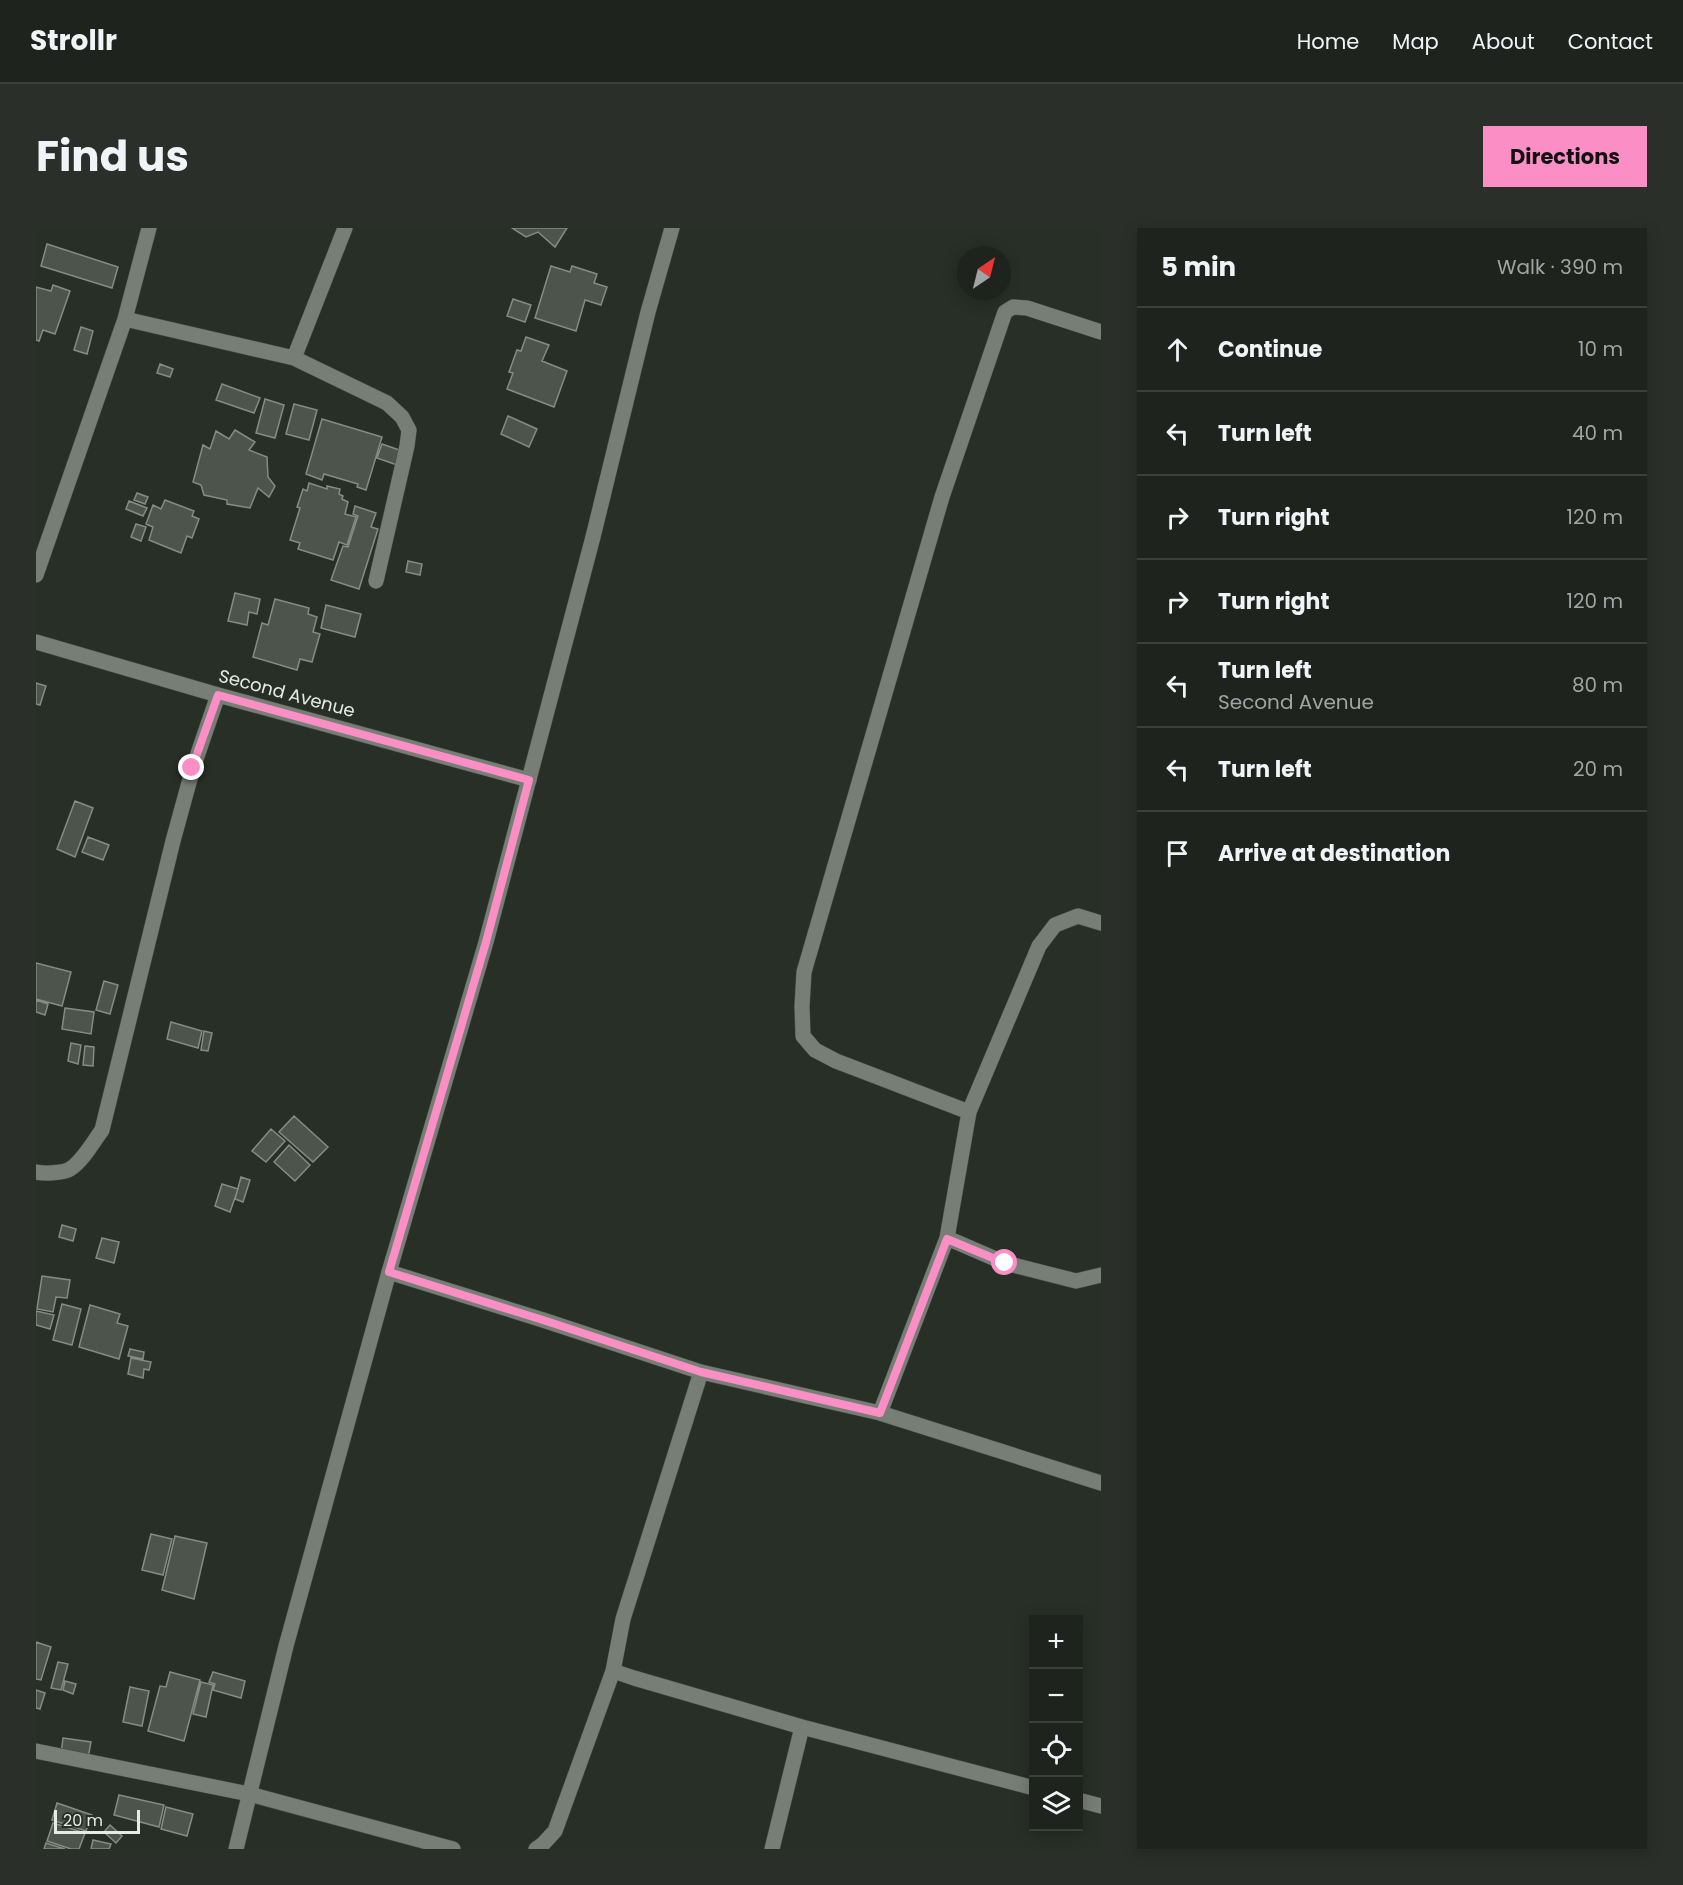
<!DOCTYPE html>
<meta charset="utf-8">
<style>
body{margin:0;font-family:Poppins,sans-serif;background:#2b2f2a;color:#f1f3f6}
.controls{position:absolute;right:18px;bottom:18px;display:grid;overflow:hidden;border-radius:0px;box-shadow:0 3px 15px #0003}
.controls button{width:54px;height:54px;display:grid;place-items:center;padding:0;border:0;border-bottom:2px solid #3c403b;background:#1e231d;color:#f1f3f6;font:30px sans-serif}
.compass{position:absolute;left:921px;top:18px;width:54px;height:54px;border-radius:50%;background:#1e231d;box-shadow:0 3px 15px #0003;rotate:35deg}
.scale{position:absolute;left:18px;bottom:15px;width:86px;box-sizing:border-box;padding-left:6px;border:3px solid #e7ebe6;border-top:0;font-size:16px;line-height:21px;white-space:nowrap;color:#e7ebe6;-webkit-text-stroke:4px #282f27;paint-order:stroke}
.stop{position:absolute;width:18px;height:18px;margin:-14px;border:4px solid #fb8fc5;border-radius:50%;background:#fff}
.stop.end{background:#fb8fc5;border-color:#fff;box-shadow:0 2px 6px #0008}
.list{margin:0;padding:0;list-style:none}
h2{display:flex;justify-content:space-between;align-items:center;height:78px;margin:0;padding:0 24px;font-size:26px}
h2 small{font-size:20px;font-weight:400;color:#a1a4a4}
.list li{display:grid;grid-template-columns:39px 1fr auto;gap:18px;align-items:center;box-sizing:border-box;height:84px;padding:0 24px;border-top:2px solid #3c403b}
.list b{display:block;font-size:22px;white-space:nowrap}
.list p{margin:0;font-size:20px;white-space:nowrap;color:#a1a4a4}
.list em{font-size:20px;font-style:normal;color:#a1a4a4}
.icon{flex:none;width:33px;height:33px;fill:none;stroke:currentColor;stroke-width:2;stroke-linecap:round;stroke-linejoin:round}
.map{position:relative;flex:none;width:1065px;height:1621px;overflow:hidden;border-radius:0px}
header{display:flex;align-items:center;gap:36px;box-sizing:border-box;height:84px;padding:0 30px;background:#1e231d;border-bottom:2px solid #3c403b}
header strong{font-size:28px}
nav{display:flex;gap:33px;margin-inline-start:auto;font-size:21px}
.intro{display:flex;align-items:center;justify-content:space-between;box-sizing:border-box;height:144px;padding:0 36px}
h1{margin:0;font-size:42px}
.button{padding:15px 27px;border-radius:0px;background:#fb8fc5;color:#111;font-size:21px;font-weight:700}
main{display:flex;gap:36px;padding:0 36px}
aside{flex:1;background:#1e231d;border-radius:0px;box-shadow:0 3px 15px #0003}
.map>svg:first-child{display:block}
.building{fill:#4d544b;stroke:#848c83;stroke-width:1.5}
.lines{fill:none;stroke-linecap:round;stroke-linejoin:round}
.minor-casing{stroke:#444a43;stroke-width:16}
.tertiary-casing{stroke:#444a43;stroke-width:16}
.minor{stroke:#777e75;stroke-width:15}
.tertiary{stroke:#777e75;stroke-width:15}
.route{stroke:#fb8fc5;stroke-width:8}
.labels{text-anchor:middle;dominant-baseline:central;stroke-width:5;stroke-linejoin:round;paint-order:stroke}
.street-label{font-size:18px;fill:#e7ebe6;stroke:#282f27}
</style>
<header>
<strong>Strollr</strong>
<nav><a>Home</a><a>Map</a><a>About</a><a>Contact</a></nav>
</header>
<div class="intro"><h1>Find us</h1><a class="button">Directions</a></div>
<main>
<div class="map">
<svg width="1065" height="1621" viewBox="0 0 1065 1621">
<rect width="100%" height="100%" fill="#282f27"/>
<!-- building -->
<path class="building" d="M476,0H531L519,19L502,4L490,9Z
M11,16L82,39L76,60L5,38Z
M515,38L534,44L536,38L561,46L558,55L571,59L565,77L549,72L540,103L499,90Z
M17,57L34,63L19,106L7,102L3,113L0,112V59L15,63Z
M477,71L495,77L489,94L471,88Z
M45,99L57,103L51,126L38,122Z
M490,109L513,117L506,133L531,143L518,179L471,161L477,145L473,144L481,122L485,123Z
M124,136L137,141L134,149L121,145Z
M186,156L224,170L218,185L180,172Z
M229,171L248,177L239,210L220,205Z
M258,176L281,182L273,212L250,206Z
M472,188L501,201L493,219L465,206Z
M286,191L346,209L330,262L321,259L322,256L288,246L286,252L270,246Z
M199,202L219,214L213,222L231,229L232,249L239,258L233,269L222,260L214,280L191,276V272L168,267L165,257L157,254L167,217L174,221L180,203L193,211Z
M346,216L369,224L364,238L341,230Z
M273,255L291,261V258L304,261L303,266L307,268L306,271L312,274L309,286L320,289L311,317L303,314L297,332L262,321L264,315L254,312L264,280L261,279L267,261L271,263Z
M101,265L112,269L109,276L98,272Z
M129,272L158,283L156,288L163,291L156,310L151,308L145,325L113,312L117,299L110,296L117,277L125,281Z
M93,273L111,280L107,288L90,281Z
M319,278L340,285L335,299L342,301L323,361L295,352L307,318L312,319L322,288L317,286Z
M100,296L110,299L105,313L95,309Z
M372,333L386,336L384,347L370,344Z
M199,365L224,371L221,386L213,384L211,397L192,393Z
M239,371L273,380L272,386L281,389L277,404L284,406L276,434L264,431L261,442L217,429L226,395L232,397Z
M290,377L325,386L319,409L285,400Z
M0,455L10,458L4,477L0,476Z
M39,573L57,580L39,629L21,621Z
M52,609L73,617L67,632L46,624Z
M0,735L35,744L26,778L0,771Z
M68,753L82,757L74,786L60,782Z
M0,772L12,776L9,787L0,784Z
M29,780L58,784L55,806L26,801Z
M135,794L166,803L162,820L131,811Z
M168,803L176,805L172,823L165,822Z
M35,815L45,817L42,836L32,833Z
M49,818L58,819L57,838L47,837Z
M258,888L292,919L277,934L243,904Z
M235,901L249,913L230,934L216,923Z
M253,917L274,937L259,953L238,934Z
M205,949L214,952L207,974L199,971Z
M186,956L202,961L194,984L179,978Z
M26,997L40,1001L37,1013L23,1009Z
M66,1010L83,1014L78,1035L60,1030Z
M6,1048L34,1052L31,1070L20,1069L17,1084L1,1081Z
M26,1076L45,1081L36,1117L17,1112Z
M54,1077L84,1086L81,1095L92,1098L83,1131L43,1119Z
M0,1083L18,1087L14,1101L0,1097Z
M94,1121L108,1124L107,1131L92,1128Z
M95,1130L115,1134L113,1142L108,1141L107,1150L92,1146Z
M115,1306L136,1311L127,1347L106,1342Z
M139,1308L171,1315L158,1371L126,1362Z
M0,1414L15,1419L5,1452L0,1451Z
M22,1434L32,1436L25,1462L15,1460Z
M134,1444L164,1452L148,1513L112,1503L124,1458L130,1459Z
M177,1444L209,1453L205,1470L177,1462L179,1456L173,1454Z
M29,1453L40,1456L37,1466L27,1462Z
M165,1454L177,1457L170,1489L157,1486Z
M94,1459L113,1463L106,1498L87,1494Z
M0,1462L9,1465L4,1481L0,1480Z
M27,1510L55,1514L52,1530L25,1526Z
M83,1567L128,1577L123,1599L78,1587Z
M21,1575L56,1587L50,1603L16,1592Z
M130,1579L157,1586L151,1608L125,1601Z
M17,1595L49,1605L43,1621H35L11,1613Z
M74,1597L86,1608L80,1615L68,1604Z
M57,1612L75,1616L73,1621H55Z
M10,1615L29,1621H8Z"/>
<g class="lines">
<!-- minor casing -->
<g class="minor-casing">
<path id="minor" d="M89,91L258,130L351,175L366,189L373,202L371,218L340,353
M258,130L309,0
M0,347L89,91L113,0
M0,414L182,467L493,552
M933,884L800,833L779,822L767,808L766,778L768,744L906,269L969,84L977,79L991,80L1065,104
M0,944C7,946 28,945 34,941C46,934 58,913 66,902L137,613L157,540L182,467
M911,1010L969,1035L1040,1053L1065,1047
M353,1044L507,1092L665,1144L844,1185L1065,1255
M665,1144L587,1391L577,1443L598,1450L766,1499L998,1560
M844,1185L911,1010L933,884L1003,718L1019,697L1042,688L1065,695
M0,1523L213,1566L417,1621
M1042,1572L1065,1578
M500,1621L507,1616L519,1603L577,1443
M736,1621L766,1499"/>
</g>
<!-- tertiary casing -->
<g class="tertiary-casing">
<path id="tertiary" d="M200,1621L250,1418L353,1044L450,714L557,309L612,84L636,0"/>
</g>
<!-- minor -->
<use href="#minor" class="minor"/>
<!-- tertiary -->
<use href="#tertiary" class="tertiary"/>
</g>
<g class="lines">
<!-- route -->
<path class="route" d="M156,540L182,467L493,552L450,714L353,1044L507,1092L665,1144L844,1185L911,1011L969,1035"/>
</g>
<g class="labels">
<!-- street labels -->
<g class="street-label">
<text transform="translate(251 465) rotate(15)">Second Avenue</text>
</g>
</g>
</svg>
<div class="controls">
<button>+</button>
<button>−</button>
<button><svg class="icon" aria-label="locate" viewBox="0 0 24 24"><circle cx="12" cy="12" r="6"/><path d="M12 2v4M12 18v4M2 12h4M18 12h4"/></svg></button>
<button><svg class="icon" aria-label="layers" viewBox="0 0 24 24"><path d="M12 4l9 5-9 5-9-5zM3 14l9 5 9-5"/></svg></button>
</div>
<svg class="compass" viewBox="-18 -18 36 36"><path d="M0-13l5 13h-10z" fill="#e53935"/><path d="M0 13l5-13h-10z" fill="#a1a4a4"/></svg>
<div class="scale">20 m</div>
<div class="stop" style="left:969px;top:1035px"></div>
<div class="stop end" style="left:156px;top:540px"></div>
</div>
<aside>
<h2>5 min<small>Walk · 390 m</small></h2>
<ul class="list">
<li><svg class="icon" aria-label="ahead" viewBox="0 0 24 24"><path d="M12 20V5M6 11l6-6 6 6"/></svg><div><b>Continue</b></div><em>10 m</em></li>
<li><svg class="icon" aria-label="left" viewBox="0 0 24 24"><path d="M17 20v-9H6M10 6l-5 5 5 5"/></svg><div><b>Turn left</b></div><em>40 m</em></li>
<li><svg class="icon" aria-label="right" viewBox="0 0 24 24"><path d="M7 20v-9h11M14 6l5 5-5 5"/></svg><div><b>Turn right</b></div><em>120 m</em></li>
<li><svg class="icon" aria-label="right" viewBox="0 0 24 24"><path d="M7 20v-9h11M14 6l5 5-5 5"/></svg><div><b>Turn right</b></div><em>120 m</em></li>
<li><svg class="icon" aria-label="left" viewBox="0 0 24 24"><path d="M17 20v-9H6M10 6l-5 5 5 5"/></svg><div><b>Turn left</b><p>Second Avenue</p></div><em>80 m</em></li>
<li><svg class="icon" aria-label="left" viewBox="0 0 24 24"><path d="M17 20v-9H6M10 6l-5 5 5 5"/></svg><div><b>Turn left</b></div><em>20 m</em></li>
<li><svg class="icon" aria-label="arrive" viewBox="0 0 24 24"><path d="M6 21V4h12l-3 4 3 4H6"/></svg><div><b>Arrive at destination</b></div></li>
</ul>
</aside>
</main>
